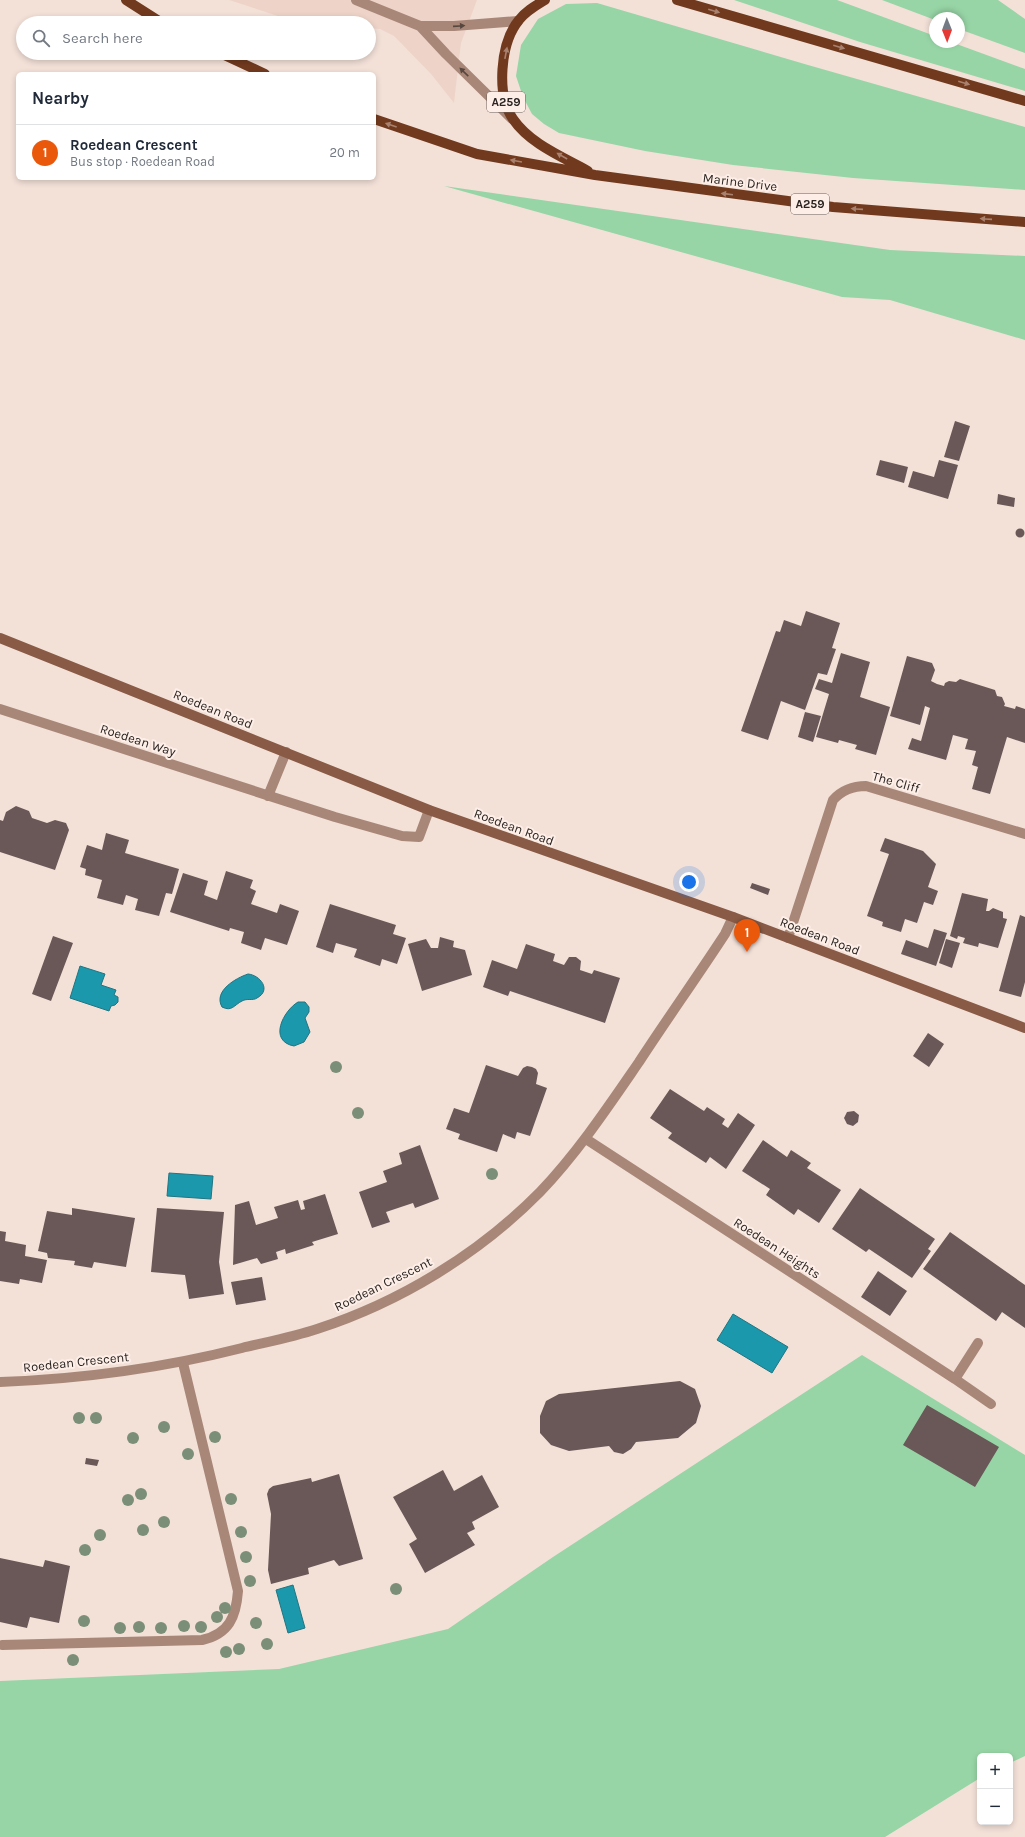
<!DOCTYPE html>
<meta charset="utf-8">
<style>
body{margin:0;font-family:Karla,sans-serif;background:#f2f2f3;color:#1f2937}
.controls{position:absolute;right:12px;bottom:12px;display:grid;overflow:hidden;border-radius:6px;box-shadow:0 2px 6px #0003}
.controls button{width:36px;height:36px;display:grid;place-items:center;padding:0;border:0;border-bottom:1px solid #e0e1e3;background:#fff;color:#1f2937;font:20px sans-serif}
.compass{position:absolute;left:929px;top:12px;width:36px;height:36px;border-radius:50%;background:#fff;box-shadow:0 2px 6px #0003;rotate:179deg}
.you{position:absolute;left:689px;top:882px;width:14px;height:14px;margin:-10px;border:3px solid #fff;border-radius:50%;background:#1a73e8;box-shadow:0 0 0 6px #1a73e833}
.badge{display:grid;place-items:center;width:26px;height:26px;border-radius:50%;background:#ea580c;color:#fff;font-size:13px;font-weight:700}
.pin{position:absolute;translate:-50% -33px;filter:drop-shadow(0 1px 2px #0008)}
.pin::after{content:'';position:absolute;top:21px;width:14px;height:12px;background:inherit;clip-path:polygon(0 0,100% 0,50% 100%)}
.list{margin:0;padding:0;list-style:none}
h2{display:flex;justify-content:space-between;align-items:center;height:52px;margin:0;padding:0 16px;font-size:17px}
h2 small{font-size:13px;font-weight:400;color:#747a83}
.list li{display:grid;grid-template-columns:26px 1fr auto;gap:12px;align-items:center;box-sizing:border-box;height:56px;padding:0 16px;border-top:1px solid #e0e1e3}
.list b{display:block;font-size:15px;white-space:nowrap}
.list p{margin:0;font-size:13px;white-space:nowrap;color:#747a83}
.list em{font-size:13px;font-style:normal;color:#747a83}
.icon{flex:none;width:22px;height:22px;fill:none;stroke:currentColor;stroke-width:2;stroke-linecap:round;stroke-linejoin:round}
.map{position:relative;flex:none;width:1025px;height:1837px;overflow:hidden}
.search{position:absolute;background:#fff;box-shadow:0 2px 6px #0003;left:16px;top:16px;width:360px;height:44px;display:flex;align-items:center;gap:10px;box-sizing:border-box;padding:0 14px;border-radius:22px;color:#747a83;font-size:15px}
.panel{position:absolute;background:#fff;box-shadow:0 2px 6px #0003;left:16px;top:72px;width:360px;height:108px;border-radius:6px}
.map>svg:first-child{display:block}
.built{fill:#eed4c8}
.green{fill:#97d5a6}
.water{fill:#1c98ac;stroke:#207582}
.building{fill:#695857}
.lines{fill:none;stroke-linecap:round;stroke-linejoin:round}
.lane{stroke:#a98778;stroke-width:10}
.street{stroke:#a98778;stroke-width:10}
.secondary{stroke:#895a45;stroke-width:10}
.primary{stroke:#713a1e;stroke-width:10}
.tree{fill:#7b8f78}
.oneway{fill:#a9826f}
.oneway2{fill:#57473f}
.labels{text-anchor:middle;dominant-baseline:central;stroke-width:4;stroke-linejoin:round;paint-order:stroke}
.shield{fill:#fdefe8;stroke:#6a615d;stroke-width:1}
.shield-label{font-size:12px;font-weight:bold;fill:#2b2421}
.street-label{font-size:13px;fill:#2b2421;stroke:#fdefe8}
</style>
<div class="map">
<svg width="1025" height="1837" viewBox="0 0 1025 1837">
<rect width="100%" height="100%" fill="#f3e1d8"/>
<!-- built -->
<path class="built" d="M229,0H477L461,43L454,103L431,74L394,36L380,29L369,28V23H309L281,17Z"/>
<!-- green -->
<path class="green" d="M734,0H837L935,36V42H951L1025,69V91L860,42Z
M882,0H998L1025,19V53L959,29V18H935V20Z
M597,3L808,65L1025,127V190L853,178L733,165L645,151L559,133L544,124L532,114L523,97L516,76L521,45L538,19L566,4Z
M444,186L890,250L1025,256V340L890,300L842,297Z
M862,1355L1025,1455V1756L1010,1763V1756H980V1778L885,1837H0V1681L279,1669L448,1629L553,1557Z"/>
<!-- water -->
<path class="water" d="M80,966L105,974L101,985L116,990L114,995L118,997V1002L115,1005L111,1006L109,1011L70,998Z
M248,974C260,975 272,990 257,998C253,1001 247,998 242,1001C234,1005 232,1012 222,1007C213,991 236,978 248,974Z
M298,1002H305L309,1007V1012L305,1018L310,1032L304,1042L294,1046C268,1041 283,1011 298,1002Z
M169,1173L213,1176L211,1199L167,1196Z
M733,1314L788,1347L772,1373L717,1340Z
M293,1585L305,1628L288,1633L276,1590Z"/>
<!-- building -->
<path class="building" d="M955,421L970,426L959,461L944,457Z
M880,460L908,467L904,483L876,475Z
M939,460L958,465L948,499L908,487L913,471L934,477Z
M998,494L1015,498L1014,507L997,504Z
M1015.5 533a4.5 4.5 0 1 1 9 0a4.5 4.5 0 1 1-9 0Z
M806,611L840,623L832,648L836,649L827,675L818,673L805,710L781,701L768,740L741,731L776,631L780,632L784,620L801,626Z
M841,653L870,662L860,697L890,707L876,755L855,749L857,745L839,740L838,743L816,737L829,694L815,689L819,679L832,683Z
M907,656L932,663L935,670L931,681L937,684L944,686L945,683L949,681L956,682L960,679L995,690L997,696L1002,697L1005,704L1004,706L1015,709L1016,706L1025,709V743L1007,737L990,794L972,789L978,767L972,765L976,751L965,749L968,739L953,735L946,760L908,749L912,738L921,741L930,708L925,706L920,725L890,716Z
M805,712L821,716L813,742L798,737Z
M16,806L29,811L32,818L47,823L55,820L66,823L69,830L55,870L0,852V820L3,821L6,812Z
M106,833L129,840L125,853L179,869L172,894L166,893L159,916L135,910L138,899L126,895L123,905L97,898L102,880L85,875L86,869L80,867L87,845L102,850Z
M885,838L923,851L936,864L928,887L938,891L933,905L924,902L917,923L905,919L901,932L882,926L883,922L867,916L889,854L880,851Z
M226,871L253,880L250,888L256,891L251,904L277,913L280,904L299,911L287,945L265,938L261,950L241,943L244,932L230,928L229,931L170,912L183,873L208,881L204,895L217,900Z
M752,883L770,889L768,895L750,888Z
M962,893L988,899L986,911H989L993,908L1003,912V918L1007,919L998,948L979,943L978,947L963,943L965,938L958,936L957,939L950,936Z
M330,904L396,925L393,934L406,938L397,964L382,959L380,966L354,957L357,949L336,943L333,953L316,947Z
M1020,915L1025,917V982L1021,997L999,991Z
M934,929L947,933L936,966L901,954L906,940L928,948Z
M53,936L73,943L51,1001L32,994Z
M440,937L454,941L453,947L465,950L472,975L422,991L408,944L426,939L431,948H438Z
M946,939L960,943L952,968L939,963Z
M526,944L555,954L553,961L564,965L569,957H576L581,961L580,970L592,974L594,970L620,978L605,1023L510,991L508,996L483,987L492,960L517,969Z
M928,1033L944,1044L929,1067L913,1056Z
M486,1065L518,1076L523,1068L527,1066L532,1067L536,1069L538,1073L536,1084L547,1088L530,1136L517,1132L515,1139L503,1134L497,1152L458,1139L460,1134L446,1129L454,1108L469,1113Z
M670,1089L704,1111L707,1107L725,1119L722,1124L728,1128L738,1113L755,1125L726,1169L710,1157L706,1163L668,1138L672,1133L650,1118Z
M854,1111L859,1115L858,1122L853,1126L847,1124L844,1118L847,1112Z
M763,1140L787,1157L791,1150L811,1163L807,1168L841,1190L819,1223L798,1209L794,1215L766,1195L770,1189L742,1171Z
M420,1145L439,1199L415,1208L413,1203L386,1212L390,1222L372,1228L359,1192L387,1182L383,1171L402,1164L399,1153Z
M860,1188L935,1239L928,1249L931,1251L912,1278L869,1249L866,1252L832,1229Z
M325,1194L338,1234L312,1242L314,1245L286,1254L285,1249L276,1252L278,1259L261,1264L257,1258L233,1265L235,1205L249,1201L256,1225L278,1218L274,1207L298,1200L301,1210L305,1209L303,1201Z
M72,1208L135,1218L126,1267L94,1262L92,1268L74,1265L75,1261L48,1258L47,1253L38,1251L47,1211L72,1215Z
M157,1208L224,1212L219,1262L224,1294L189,1299L185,1275L151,1272Z
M0,1231L6,1232L5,1241L26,1245L25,1256L47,1260L42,1283L20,1279L19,1284L0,1281Z
M950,1232L1025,1285V1328L1002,1312L996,1321L923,1269Z
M878,1271L907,1291L890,1316L861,1297Z
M262,1277L266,1300L236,1305L231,1282Z
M680,1381L695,1389L701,1406L696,1423L678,1438L636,1442L631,1449L623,1454L614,1452L609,1446L569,1451L551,1445L540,1433V1416L546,1401L559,1394Z
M927,1405L999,1447L975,1487L903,1445Z
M86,1458L99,1460L97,1466L85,1464Z
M443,1470L454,1491L482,1475L499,1507L472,1522L475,1529L467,1533L475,1545L425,1573L409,1544L417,1539L393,1497Z
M339,1474L363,1559L339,1566L334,1560L308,1568L309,1574L271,1584L268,1570L271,1514L267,1494L269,1489L273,1486L311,1478L312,1482Z
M0,1558L43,1567L45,1560L70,1566L59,1623L30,1617L27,1628L0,1622Z"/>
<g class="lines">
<!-- lane -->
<path class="lane" d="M356,0L420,26H454L518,21
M420,26L446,54L512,119
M2,1645L202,1640C229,1634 236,1617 238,1591L183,1363"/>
<!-- street -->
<path class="street" d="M0,709L335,817L402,836L419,837L429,810
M268,796L286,752
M788,938L833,800C842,790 853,786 866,786L1025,834
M586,1139L955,1379L991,1404
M955,1379L978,1343
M0,1382C82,1379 163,1368 242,1348C267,1342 293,1337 317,1329C400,1302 479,1254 540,1192C578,1152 608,1107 639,1062C667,1019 697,977 725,934L733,917"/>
<!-- secondary -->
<path class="secondary" d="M0,638L429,810L733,917L1025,1028"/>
<!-- primary -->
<path class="primary" d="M126,0L162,23
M545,0C535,6 526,11 519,20C500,43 496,95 513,119C530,144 563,157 588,171
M677,0L1025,101
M220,53L265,74
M374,119L477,154L595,175L833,207L1025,222"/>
</g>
<!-- trees -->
<g class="tree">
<circle cx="336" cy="1067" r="6"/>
<circle cx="358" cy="1113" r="6"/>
<circle cx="492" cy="1174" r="6"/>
<circle cx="79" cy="1418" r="6"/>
<circle cx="96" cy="1418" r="6"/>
<circle cx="164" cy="1427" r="6"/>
<circle cx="215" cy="1437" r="6"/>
<circle cx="133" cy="1438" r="6"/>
<circle cx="188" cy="1454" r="6"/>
<circle cx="141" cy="1494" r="6"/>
<circle cx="231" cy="1499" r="6"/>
<circle cx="128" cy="1500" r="6"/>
<circle cx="164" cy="1522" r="6"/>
<circle cx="143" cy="1530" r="6"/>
<circle cx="241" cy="1532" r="6"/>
<circle cx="100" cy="1535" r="6"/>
<circle cx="85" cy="1550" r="6"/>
<circle cx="246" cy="1557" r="6"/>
<circle cx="250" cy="1581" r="6"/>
<circle cx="396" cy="1589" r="6"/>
<circle cx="225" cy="1608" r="6"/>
<circle cx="217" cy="1617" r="6"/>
<circle cx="84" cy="1621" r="6"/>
<circle cx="256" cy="1623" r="6"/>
<circle cx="184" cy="1626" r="6"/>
<circle cx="139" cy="1627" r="6"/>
<circle cx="201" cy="1627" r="6"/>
<circle cx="120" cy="1628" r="6"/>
<circle cx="161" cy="1628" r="6"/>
<circle cx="267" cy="1644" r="6"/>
<circle cx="239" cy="1649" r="6"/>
<circle cx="226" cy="1652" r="6"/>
<circle cx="73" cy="1660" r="6"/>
</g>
<!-- one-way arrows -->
<defs><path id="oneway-solid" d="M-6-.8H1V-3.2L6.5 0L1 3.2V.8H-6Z"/></defs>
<g class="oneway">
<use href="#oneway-solid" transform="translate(714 11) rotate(16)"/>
<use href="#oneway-solid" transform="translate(839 47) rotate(16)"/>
<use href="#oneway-solid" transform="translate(506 53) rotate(-79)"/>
<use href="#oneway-solid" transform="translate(964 83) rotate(16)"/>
<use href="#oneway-solid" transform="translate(391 125) rotate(-161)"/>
<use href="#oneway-solid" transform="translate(562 156) rotate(-150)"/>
<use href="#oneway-solid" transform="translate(516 161) rotate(-170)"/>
<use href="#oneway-solid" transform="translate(727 194) rotate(-173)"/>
<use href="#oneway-solid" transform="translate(857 209) rotate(-176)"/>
<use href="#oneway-solid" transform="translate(986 219) rotate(-176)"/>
</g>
<g class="oneway2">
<use href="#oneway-solid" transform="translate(459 26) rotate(-4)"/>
<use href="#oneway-solid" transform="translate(464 72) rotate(-136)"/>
</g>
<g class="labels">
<!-- shield labels -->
<g class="shield">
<rect x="487" y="92" width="38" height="20" rx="3"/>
<rect x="791" y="194" width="38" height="20" rx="3"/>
</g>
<g class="shield-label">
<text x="506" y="102">A259</text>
<text x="810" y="204">A259</text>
</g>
<!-- street labels -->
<g class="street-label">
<text transform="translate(740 182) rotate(7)">Marine Drive</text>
<text transform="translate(213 709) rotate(22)">Roedean Road</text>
<text transform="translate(138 740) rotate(18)">Roedean Way</text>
<text transform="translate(896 782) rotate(16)">The Cliff</text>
<text transform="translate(514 827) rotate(20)">Roedean Road</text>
<text transform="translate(820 936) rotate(21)">Roedean Road</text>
<text transform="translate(777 1248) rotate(33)">Roedean Heights</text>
<text transform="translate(383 1284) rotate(-26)">Roedean Crescent</text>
<text transform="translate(76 1362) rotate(-6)">Roedean Crescent</text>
</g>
</g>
</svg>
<div class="controls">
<button>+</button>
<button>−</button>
</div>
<svg class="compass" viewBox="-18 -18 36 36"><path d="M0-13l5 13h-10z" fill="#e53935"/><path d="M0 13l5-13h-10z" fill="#747a83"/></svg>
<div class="you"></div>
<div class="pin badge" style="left:747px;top:952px">1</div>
<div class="search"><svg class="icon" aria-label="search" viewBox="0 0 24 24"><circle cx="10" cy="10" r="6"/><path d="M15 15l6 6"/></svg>Search here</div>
<section class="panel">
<h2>Nearby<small></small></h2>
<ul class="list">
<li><span class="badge">1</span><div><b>Roedean Crescent</b><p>Bus stop · Roedean Road</p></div><em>20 m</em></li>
</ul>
</section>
</div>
